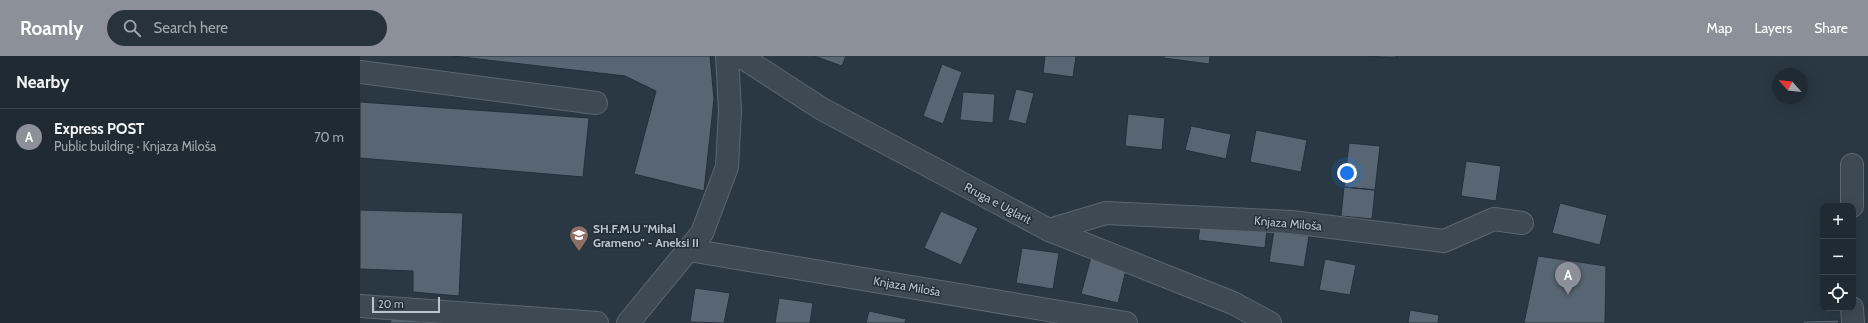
<!DOCTYPE html>
<meta charset="utf-8">
<style>
body{margin:0;font-family:Cabin,sans-serif;background:#27323a;color:#f1f3f6}
.controls{position:absolute;right:12px;bottom:12px;display:grid;overflow:hidden;border-radius:8px;box-shadow:0 4px 16px #0002}
.controls button{width:36px;height:36px;display:grid;place-items:center;padding:0;border:0;border-bottom:1px solid #3c464d;background:#1f2a32;color:#f1f3f6;font:20px sans-serif}
.compass{position:absolute;left:1412px;top:12px;width:36px;height:36px;border-radius:50%;background:#1f2a32;box-shadow:0 4px 16px #0002;rotate:297deg}
.scale{position:absolute;left:12px;bottom:10px;width:68px;box-sizing:border-box;padding-left:4px;border:2px solid #bbc4cc;border-top:0;font-size:11px;line-height:14px;white-space:nowrap;color:#bbc4cc;-webkit-text-stroke:3px #222e38;paint-order:stroke}
.you{position:absolute;left:987px;top:117px;width:14px;height:14px;margin:-10px;border:3px solid #fff;border-radius:50%;background:#1a73e8;box-shadow:0 0 0 6px #1a73e833}
.badge{display:grid;place-items:center;width:26px;height:26px;border-radius:50%;background:#8c9099;color:#fff;font-size:13px;font-weight:700}
.pin{position:absolute;translate:-50% -33px;filter:drop-shadow(0 1px 2px #0008)}
.pin::after{content:'';position:absolute;top:21px;width:14px;height:12px;background:inherit;clip-path:polygon(0 0,100% 0,50% 100%)}
.list{margin:0;padding:0;list-style:none}
h2{display:flex;justify-content:space-between;align-items:center;height:52px;margin:0;padding:0 16px;font-size:17px}
h2 small{font-size:13px;font-weight:400;color:#a1a7ac}
.list li{display:grid;grid-template-columns:26px 1fr auto;gap:12px;align-items:center;box-sizing:border-box;height:56px;padding:0 16px;border-top:1px solid #3c464d}
.list b{display:block;font-size:15px;white-space:nowrap}
.list p{margin:0;font-size:13px;white-space:nowrap;color:#a1a7ac}
.list em{font-size:13px;font-style:normal;color:#a1a7ac}
.icon{flex:none;width:22px;height:22px;fill:none;stroke:currentColor;stroke-width:2;stroke-linecap:round;stroke-linejoin:round}
.map{position:relative;flex:none;width:1508px;height:267px;overflow:hidden}
header{display:flex;align-items:center;gap:24px;box-sizing:border-box;height:56px;padding:0 20px;background:#8c9099;color:#fff}
header strong{font-size:19px}
nav{display:flex;gap:22px;margin-inline-start:auto;font-size:14px}
.search{width:280px;height:36px;background:#27323a;display:flex;align-items:center;gap:10px;box-sizing:border-box;padding:0 14px;border-radius:22px;color:#a1a7ac;font-size:15px}
main{display:flex}
aside{flex:1;background:#1f2a32}
.map>svg:first-child{display:block}
.building{fill:#576672;stroke:#24303a}
.lines{fill:none;stroke-linecap:round;stroke-linejoin:round}
.minor-casing{stroke:#5c6770;stroke-width:24}
.tertiary-casing{stroke:#5c6770;stroke-width:24}
.minor{stroke:#3d4953;stroke-width:22}
.tertiary{stroke:#3d4953;stroke-width:22}
.labels{text-anchor:middle;dominant-baseline:central;stroke-width:3;stroke-linejoin:round;paint-order:stroke}
.street-label{font-size:12px;fill:#bbc4cc;stroke:#222e38}
.poi-label{font-size:12px;font-weight:bold;fill:#bbc4cc;stroke:#222e38;text-anchor:start}
</style>
<header>
<strong>Roamly</strong>
<div class="search"><svg class="icon" aria-label="search" viewBox="0 0 24 24"><circle cx="10" cy="10" r="6"/><path d="M15 15l6 6"/></svg>Search here</div>
<nav><a>Map</a><a>Layers</a><a>Share</a></nav>
</header>
<main>
<aside>
<h2>Nearby<small></small></h2>
<ul class="list">
<li><span class="badge">A</span><div><b>Express POST</b><p>Public building · Knjaza Miloša</p></div><em>70 m</em></li>
</ul>
</aside>
<div class="map">
<svg width="1508" height="267" viewBox="0 0 1508 267">
<rect width="100%" height="100%" fill="#293843"/>
<!-- building -->
<path class="building" d="M93,0H350L354,43L344,135L274,118L296,35L265,20Z
M454,0H486L482,10Z
M685,0H716L713,21L683,17Z
M804,0H850L849,8L804,2Z
M1006,0H1036V2Z
M582,8L602,16L583,68L563,60Z
M656,33L674,37L666,68L648,64Z
M603,36L635,38L633,67L600,64Z
M0,46L229,62L223,121L0,102Z
M768,58L805,62L802,94L765,90Z
M831,70L871,78L866,103L825,94Z
M896,74L947,84L941,116L890,106Z
M989,87L1020,90L1015,134L984,131Z
M1106,105L1141,110L1136,145L1101,140Z
M984,131L1015,134L1012,163L981,160Z
M1200,147L1247,159L1240,189L1192,177Z
M0,154L103,157L99,240L53,236V215L0,213Z
M581,155L618,172L601,209L564,192Z
M841,164L907,173L905,192L838,184Z
M914,175L949,180L944,211L909,206Z
M662,192L699,197L693,233L656,227Z
M1178,200L1246,210L1245,267H1164Z
M731,201L767,210L758,247L721,238Z
M965,203L996,209L990,239L959,234Z
M335,232L370,237L364,267L330,266Z
M419,242L453,247L450,267H415Z
M1050,254L1079,259L1078,267H1048Z
M509,255L546,263L545,267H506Z
M32,261L65,267H30Z
M1478,264L1479,267H1443V265Z"/>
<g class="lines">
<!-- minor casing -->
<g class="minor-casing">
<path id="minor" d="M0,16L236,47
M1492,109V150
M689,174L746,157L931,166L1084,185L1134,163L1162,167
M329,194L766,267
M0,250L237,267
M1492,252L1493,267
M268,267L342,177L367,111L370,54L367,0"/>
</g>
<!-- tertiary casing -->
<g class="tertiary-casing">
<path id="tertiary" d="M380,0L462,53L689,174L873,247L910,267"/>
</g>
<!-- minor -->
<use href="#minor" class="minor"/>
<!-- tertiary -->
<use href="#tertiary" class="tertiary"/>
</g>
<!-- icons -->
<defs>
<g id="school-pin" transform="scale(1)"><path d="M0 17L-7.5 6A9.5 9.5 0 1 1 7.5 6Z" fill="#8d6e63" stroke="#222e38"/><path d="M0-5L7-2L0 1L-7-2ZM-4 1L0 2.5L4 1V4Q0 6-4 4Z" fill="#fff"/></g>
</defs>
<g fill-rule="evenodd">
<use href="#school-pin" x="219" y="179"/>
</g>
<g class="labels">
<!-- street labels -->
<g class="street-label">
<text transform="translate(638 147) rotate(28)">Rruga e Uglarit</text>
<text transform="translate(928 167) rotate(5)">Knjaza Miloša</text>
<text transform="translate(547 230) rotate(10)">Knjaza Miloša</text>
</g>
<!-- poi labels -->
<g class="poi-label">
<text x="233" y="172">SH.F.M.U "Mihal<tspan x="233" dy="14">Grameno" - Aneksi II</tspan></text>
</g>
</g>
</svg>
<div class="controls">
<button>+</button>
<button>−</button>
<button><svg class="icon" aria-label="locate" viewBox="0 0 24 24"><circle cx="12" cy="12" r="6"/><path d="M12 2v4M12 18v4M2 12h4M18 12h4"/></svg></button>
</div>
<svg class="compass" viewBox="-18 -18 36 36"><path d="M0-13l5 13h-10z" fill="#e53935"/><path d="M0 13l5-13h-10z" fill="#a1a7ac"/></svg>
<div class="scale">20 m</div>
<div class="you"></div>
<div class="pin badge" style="left:1208px;top:239px">A</div>
</div>
</main>
